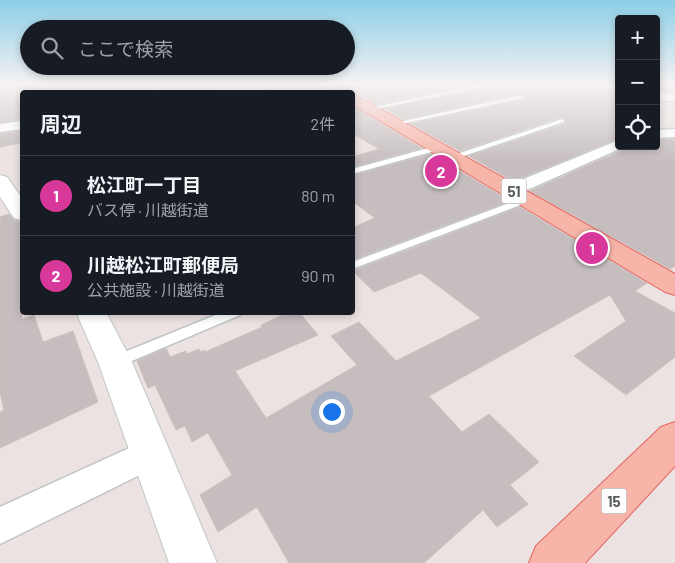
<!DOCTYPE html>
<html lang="ja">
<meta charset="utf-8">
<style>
body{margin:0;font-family:Barlow,"Noto Sans JP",sans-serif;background:#242831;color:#f1f3f6}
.controls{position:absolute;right:15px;top:15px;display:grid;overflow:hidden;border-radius:5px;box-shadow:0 2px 8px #0003}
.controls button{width:45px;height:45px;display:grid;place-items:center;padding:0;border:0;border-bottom:1px solid #363941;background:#171b24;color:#f1f3f6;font:25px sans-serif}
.you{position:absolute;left:331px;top:411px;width:18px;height:18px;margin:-12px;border:4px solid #fff;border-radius:50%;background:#1a73e8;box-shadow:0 0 0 8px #1a73e833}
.badge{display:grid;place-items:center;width:32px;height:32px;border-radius:50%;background:#d9389b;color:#fff;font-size:16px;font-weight:700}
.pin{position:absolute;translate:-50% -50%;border:2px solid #fff;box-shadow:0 1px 5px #0006}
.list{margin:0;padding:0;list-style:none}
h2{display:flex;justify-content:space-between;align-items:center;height:65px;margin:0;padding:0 20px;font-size:21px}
h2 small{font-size:16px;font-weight:400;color:#9ea1a6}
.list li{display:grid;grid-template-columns:32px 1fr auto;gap:15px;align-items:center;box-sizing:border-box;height:80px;padding:0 20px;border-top:1px solid #363941}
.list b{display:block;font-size:19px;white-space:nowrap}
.list p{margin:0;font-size:16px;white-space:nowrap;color:#9ea1a6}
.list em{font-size:16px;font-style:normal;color:#9ea1a6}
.icon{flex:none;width:28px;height:28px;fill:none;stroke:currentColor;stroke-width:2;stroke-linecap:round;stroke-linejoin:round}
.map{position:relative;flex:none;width:675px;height:563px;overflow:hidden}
.search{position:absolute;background:#171b24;box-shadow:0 2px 8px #0003;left:20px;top:20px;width:335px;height:55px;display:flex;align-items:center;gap:12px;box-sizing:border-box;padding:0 18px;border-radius:28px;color:#9ea1a6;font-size:19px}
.panel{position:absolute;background:#171b24;box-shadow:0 2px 8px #0003;left:20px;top:90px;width:335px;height:225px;border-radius:5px}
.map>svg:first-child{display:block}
.building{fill:#c6bebe;stroke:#cfc0c0}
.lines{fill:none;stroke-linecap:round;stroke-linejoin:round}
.lane-casing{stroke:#bfc6c5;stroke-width:3}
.street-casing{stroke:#bfc6c5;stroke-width:3}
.secondary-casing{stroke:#c0c8c7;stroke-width:2}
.primary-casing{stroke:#e46460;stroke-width:2}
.lane{fill:#fff;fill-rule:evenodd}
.street{fill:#fff;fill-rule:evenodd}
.secondary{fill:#fff;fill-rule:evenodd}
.primary{fill:#f7b5a9;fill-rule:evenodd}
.labels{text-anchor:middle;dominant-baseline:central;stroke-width:4;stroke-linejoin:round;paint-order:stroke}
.shield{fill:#fff;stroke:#8b908f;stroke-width:1}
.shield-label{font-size:15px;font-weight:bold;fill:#59605f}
</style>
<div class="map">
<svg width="675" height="563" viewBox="0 0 675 563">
<rect width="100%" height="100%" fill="#ebe2e1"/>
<!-- building -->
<path class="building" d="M22,84V119L0,122V86Z
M352,84H474L376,104L353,91Z
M501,84H602L619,96V138L513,181L469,156L565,124V118L561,117L460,151L411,124L523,100L524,94L521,93L403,119L385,109Z
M656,84H675V91H656Z
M352,106L421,148L352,167V157L379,149L352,133Z
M22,131V143L0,147V134Z
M675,139V266L670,269L530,191L625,149L626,146H656V140Z
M431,154L510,201L352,260V228L375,218L352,201V176Z
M520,207L647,283L635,291L675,313V357L626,395L574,356L626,321L610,295L429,396L462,432L489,414L539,462L510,485L528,504L497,527L483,510L424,563H289L257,507L218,532L200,495L232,475L208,433L192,442L185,426L176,430L155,385L148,388L137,361L166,348L170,357L186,351L187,354L199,349L201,352L205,350V352L262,327L261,325L289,312H299L318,335L235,371L266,418L357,365L331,336L359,322L396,361L481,318L421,273L374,292L353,271Z
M9,214L14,220L22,222V319L34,315L43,342L73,331L98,402L0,448V412L4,410L0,392V217Z"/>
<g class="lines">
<!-- lane casing -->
<g class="lane-casing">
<path id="lane" d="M486,84H499L371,110L368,108Z
M521,95L523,96V98L397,125L394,123Z
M562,119L564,120V122L458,158L451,156Z
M439,145H442V149L352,174V169Z
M528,196L532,199L531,201L352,269V262Z
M223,312H242L240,315L120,366L115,367L110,366L108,362L110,358Z"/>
</g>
<!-- street casing -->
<g class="street-casing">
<path id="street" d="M146,84H157L161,92H149Z
M245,84H276C266,93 226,94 212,92L218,88Z
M604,84H617L619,94Z
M656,93H675V101H656Z
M22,121V129L0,132V124Z
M675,129V137L656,138V130Z
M619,140V146L624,147L518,194L512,195L506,194L503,190L506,186Z
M151,438L162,442L167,453L162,464L0,544V507Z"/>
</g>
<!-- secondary casing -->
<g class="secondary-casing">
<path id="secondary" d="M0,175L7,177L22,198V220L14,218L0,197Z
M76,312H106L132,362L217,563H169L98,362Z"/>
</g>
<!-- primary casing -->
<g class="primary-casing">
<path id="primary" d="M323,84H341L351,92H335Z
M352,93L675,274V295L665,292L352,104Z
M675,422V466L585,563H529L536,546L661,427Z"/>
</g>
<!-- lane -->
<use href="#lane" class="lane"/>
<!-- street -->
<use href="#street" class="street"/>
<!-- secondary -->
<use href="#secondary" class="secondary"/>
<!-- primary -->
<use href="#primary" class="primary"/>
</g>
<!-- sky -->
<linearGradient id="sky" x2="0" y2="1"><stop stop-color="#8dcfe6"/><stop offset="0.52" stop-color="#f6f2f2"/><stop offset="1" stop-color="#f6f2f2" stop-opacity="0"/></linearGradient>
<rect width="675" height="163" fill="url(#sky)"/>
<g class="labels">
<!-- shield labels -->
<g class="shield">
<rect x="501.5" y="178.5" width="25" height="25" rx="4"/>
<rect x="601.5" y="488.5" width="25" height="25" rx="4"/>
</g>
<g class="shield-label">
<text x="514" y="191">51</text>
<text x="614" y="501">15</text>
</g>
</g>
</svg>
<div class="controls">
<button>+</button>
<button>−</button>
<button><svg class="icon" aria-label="locate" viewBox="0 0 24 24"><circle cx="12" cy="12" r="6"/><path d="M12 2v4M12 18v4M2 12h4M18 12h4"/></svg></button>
</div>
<div class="you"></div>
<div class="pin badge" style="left:592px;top:248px">1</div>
<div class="pin badge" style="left:441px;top:171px">2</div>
<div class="search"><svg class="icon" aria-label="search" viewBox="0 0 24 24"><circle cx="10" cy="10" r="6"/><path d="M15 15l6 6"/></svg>ここで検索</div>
<section class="panel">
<h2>周辺<small>2件</small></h2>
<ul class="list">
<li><span class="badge">1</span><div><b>松江町一丁目</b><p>バス停 · 川越街道</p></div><em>80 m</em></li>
<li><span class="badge">2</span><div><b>川越松江町郵便局</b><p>公共施設 · 川越街道</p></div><em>90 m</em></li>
</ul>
</section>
</div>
